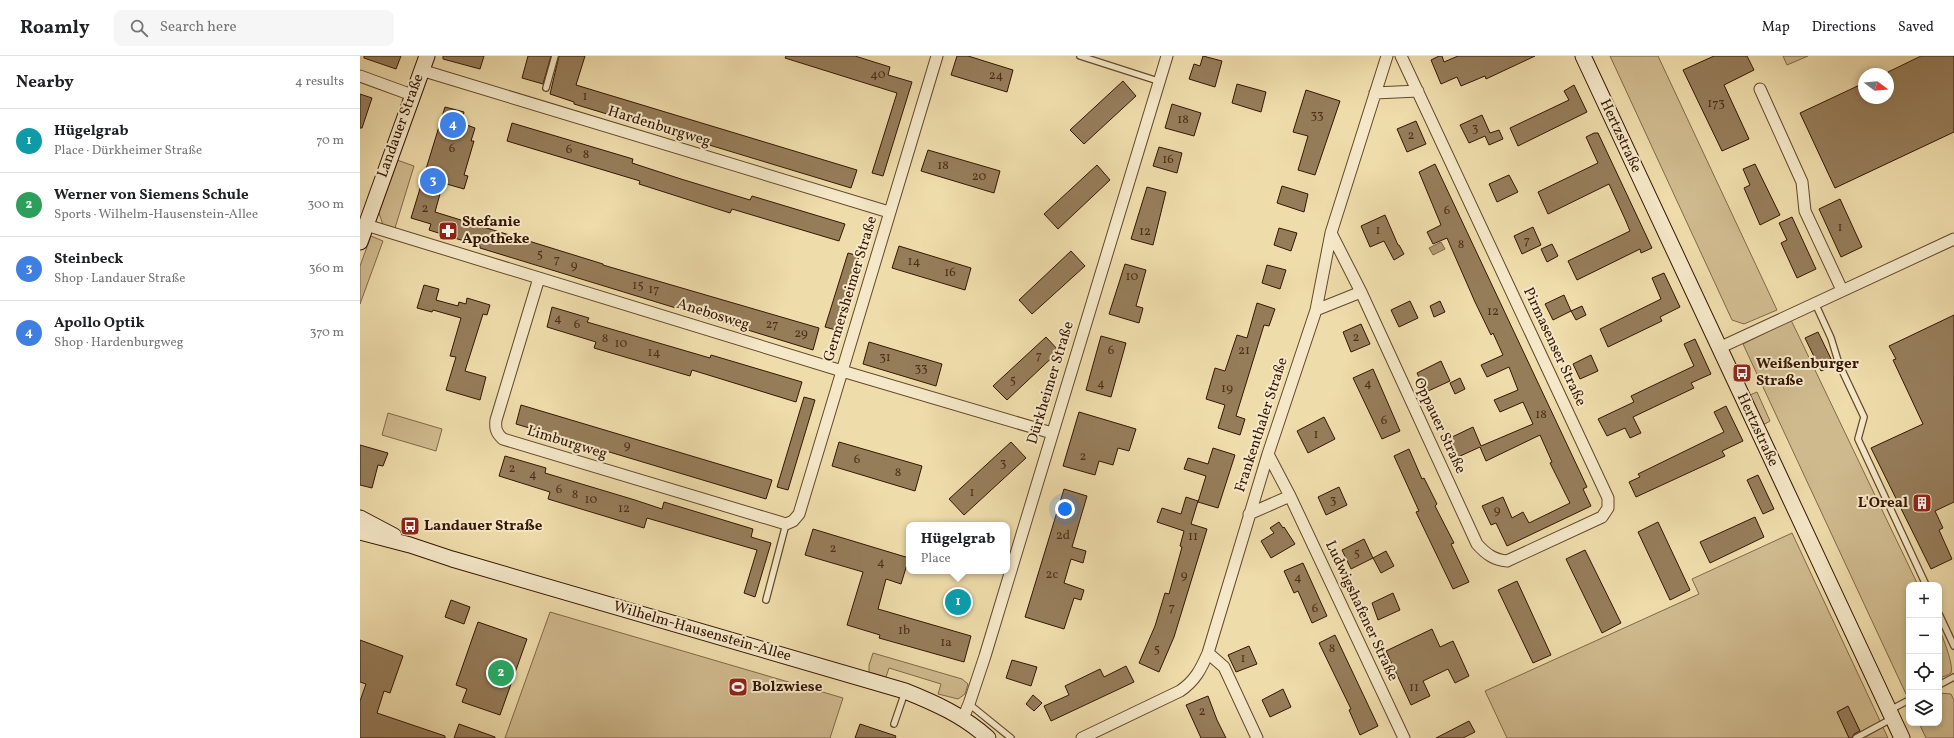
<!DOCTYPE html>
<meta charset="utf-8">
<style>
body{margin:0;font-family:Vollkorn,serif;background:#f6f6f6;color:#202124}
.controls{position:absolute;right:12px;bottom:12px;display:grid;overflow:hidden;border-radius:8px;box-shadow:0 2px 6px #0003}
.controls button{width:36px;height:36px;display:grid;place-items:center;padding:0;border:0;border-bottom:1px solid #e0e0e0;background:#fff;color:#202124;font:20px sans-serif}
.compass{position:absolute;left:1498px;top:12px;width:36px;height:36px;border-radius:50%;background:#fff;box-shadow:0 2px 6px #0003;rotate:106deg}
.you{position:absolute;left:705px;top:453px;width:14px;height:14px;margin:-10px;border:3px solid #fff;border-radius:50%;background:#1a73e8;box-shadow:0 0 0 6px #1a73e833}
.badge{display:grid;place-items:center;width:26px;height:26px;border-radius:50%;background:#ea580c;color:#fff;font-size:13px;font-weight:700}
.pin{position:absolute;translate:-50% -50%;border:2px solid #fff;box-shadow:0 1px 4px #0006}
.popup{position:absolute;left:546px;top:466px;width:104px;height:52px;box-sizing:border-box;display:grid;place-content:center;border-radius:8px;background:#fff;filter:drop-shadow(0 1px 3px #0005);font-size:13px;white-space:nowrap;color:#757577}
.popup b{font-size:15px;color:#202124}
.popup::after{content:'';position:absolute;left:50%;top:100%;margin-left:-8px;border:8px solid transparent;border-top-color:#fff}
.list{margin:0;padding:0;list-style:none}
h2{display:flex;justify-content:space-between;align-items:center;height:52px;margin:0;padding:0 16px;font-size:17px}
h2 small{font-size:13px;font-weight:400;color:#757577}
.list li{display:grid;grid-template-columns:26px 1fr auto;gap:12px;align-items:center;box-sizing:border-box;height:64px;padding:0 16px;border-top:1px solid #e0e0e0}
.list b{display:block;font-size:15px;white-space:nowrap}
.list p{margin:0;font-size:13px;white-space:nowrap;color:#757577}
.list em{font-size:13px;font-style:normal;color:#757577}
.icon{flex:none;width:22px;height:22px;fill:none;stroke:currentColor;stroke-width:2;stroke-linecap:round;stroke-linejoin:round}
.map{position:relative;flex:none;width:1594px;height:682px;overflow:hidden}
header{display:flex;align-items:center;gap:24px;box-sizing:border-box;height:56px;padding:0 20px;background:#fff;border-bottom:1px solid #e0e0e0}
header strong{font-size:19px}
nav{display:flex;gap:22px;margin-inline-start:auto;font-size:14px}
.search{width:280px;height:36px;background:#f6f6f6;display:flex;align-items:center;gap:10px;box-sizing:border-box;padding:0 14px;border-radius:8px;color:#757577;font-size:15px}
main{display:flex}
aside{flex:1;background:#fff}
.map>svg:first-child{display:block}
.green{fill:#cfba8e;stroke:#826848}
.water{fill:#b09972;stroke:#7f6545}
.building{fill:#967d5a;stroke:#351602}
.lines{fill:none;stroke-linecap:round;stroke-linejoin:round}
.lane-casing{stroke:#64482c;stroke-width:8}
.street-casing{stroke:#64482c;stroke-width:13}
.secondary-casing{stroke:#351602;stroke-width:17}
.lane{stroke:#f5e8c8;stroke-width:5.5}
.street{stroke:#f5e8c8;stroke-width:11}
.secondary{stroke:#f5e8c8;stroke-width:15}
.labels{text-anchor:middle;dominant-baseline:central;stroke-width:4;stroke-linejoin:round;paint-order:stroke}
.number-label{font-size:13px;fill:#4d3018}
.street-label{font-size:15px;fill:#351602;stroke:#f5e8c8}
.poi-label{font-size:15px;font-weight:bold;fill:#351602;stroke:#f5e8c8;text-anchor:start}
</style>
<header>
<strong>Roamly</strong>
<div class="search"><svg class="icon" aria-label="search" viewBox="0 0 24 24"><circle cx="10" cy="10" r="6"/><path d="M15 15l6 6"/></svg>Search here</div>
<nav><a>Map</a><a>Directions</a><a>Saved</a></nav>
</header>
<main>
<aside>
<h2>Nearby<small>4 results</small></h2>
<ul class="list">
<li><span class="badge" style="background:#0f9aa8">1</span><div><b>Hügelgrab</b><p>Place · Dürkheimer Straße</p></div><em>70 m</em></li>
<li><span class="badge" style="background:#2e9e5b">2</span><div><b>Werner von Siemens Schule</b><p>Sports · Wilhelm-Hausenstein-Allee</p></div><em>300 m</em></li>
<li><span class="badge" style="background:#3f7fe0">3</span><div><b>Steinbeck</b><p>Shop · Landauer Straße</p></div><em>360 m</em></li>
<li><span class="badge" style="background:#3f7fe0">4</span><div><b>Apollo Optik</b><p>Shop · Hardenburgweg</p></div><em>370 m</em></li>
</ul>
</aside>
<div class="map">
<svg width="1594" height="682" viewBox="0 0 1594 682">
<rect width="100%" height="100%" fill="#efdcab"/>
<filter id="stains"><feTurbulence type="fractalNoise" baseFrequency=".005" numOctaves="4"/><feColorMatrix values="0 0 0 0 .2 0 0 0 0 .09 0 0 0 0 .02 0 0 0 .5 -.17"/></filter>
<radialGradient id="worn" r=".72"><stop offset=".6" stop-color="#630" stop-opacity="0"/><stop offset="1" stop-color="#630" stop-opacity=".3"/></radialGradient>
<!-- green -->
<path class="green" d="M1250,0H1298L1417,254L1384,268L1372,264Z
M1423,0H1448L1427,9Z
M37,104L54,110L35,172L23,169L19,157Z
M11,180L23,185L0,248V210Z
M1431,264L1558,529H1549V636L1546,638L1383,288Z
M1397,336L1410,365L1405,368L1402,366L1390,339Z
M28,357L82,373L76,395L22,379Z
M1432,477L1528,682H1147L1125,635L1339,538L1332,523Z
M190,556L483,642L470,682H145Z
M1579,572C1583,582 1594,609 1591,617C1588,619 1583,621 1579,622Z
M513,597L602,623L608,628L605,638L598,643L578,638L581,628L529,612L526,621L509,616V609Z
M1579,637L1591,638L1594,644V682H1566L1559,667H1579Z"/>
<!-- water -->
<path class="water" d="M1081,186L1085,193L1073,199L1069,192Z"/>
<!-- building -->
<path class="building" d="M4,0H41L36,13L4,2Z
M83,0H124L120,13L83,3Z
M168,0H191L183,28L162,22Z
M199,0H225L216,29L497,114L491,132L214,48V46L190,38Z
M426,0H495L530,11L528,19L552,26L523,120L512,117L537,37L425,2Z
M597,0H608L653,14L647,36L591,19Z
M843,0L862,5L855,31L829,23L834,8L840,10Z
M1079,0H1082L1084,6L1098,0H1175L1126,23L1125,20L1101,30L1097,21L1081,28L1071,4Z
M1354,0H1387L1394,14L1364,29L1389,83L1362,95L1323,14Z
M1561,0H1594V76L1475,132L1440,57L1504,27V42H1528V16Z
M763,25L776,40L724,88L710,74Z
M877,28L906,36L901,56L872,47Z
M1214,29L1227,56L1158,90L1150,72L1209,44L1204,35Z
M946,34L980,45L955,119L938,114L948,80L933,76Z
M0,38L12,42L2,72H0Z
M812,48L841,57L834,80L805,72Z
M85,51L104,56L101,67L115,72L111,85H114L104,119L108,120L104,133L83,127L75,156L243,208V209L459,272L453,294L120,192V190L69,174L71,168L51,162Z
M1122,59L1130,77L1139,74L1143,83L1129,89L1125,80L1109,87L1100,69Z
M1056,65L1066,88L1047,96L1037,73Z
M152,67L273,103L272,107L321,123L390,144L392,140L485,168L479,185L372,153L370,157L279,128L280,125L147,85Z
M1234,77H1238L1292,192L1281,197L1280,193L1217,224L1208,205L1270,175L1265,163L1249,128L1188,158L1178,136L1238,107L1226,81Z
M799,91L822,97L817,117L793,110Z
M568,94L640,115L634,137L561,115Z
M1075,108L1227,431L1223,433L1231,450L1147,490L1136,467L1131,469L1122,450L1143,441L1152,462L1163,456L1169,467L1210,447L1190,407L1192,406L1180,379L1126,405L1120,391L1098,401L1090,382L1113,371L1121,390L1173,368L1163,346L1140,356L1134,344L1158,334L1149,311L1127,321L1121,309L1143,299L1133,277L1131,279L1115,246L1087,182L1073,188L1067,176L1081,169L1059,116Z
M1395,108L1420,159L1400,169L1384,132L1390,129L1383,113Z
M737,109L750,124L698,173L684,158Z
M1149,119L1158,136L1137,146L1129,128Z
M922,130L948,138L944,156L917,147Z
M787,131L806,136L793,189L771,183Z
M1480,143L1502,191L1481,201L1459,153Z
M1025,159L1038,189H1039L1044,198L1034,204L1024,185L1010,191L1001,170Z
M1432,161L1456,213L1437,222L1421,187L1427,184L1419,167Z
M1173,171L1181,189L1162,198L1154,180Z
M919,172L937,177L931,195L914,189Z
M1192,188L1198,200L1187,206L1181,193Z
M539,190L611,212L605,234L532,212Z
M711,195L725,210L672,258L659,244Z
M488,197L499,200L476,274L465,271Z
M765,208L786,214L776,250L783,252L779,267L749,258Z
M907,209L926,214L920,233L902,227Z
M1304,217L1320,251L1300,261L1302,265L1248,291L1240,273L1301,243L1292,222Z
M64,229L79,233L76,244L98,250L99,246L106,248L107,242L130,249L127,259L123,258L105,315L126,321L120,344L86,334L96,301L90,300L101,262L73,254L72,256L57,252Z
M1204,239L1211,255L1193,264L1185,248Z
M1050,245L1058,262L1039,271L1031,254Z
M1080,245L1085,256L1074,261L1070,250Z
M897,247L915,253L909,270L904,269L876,360L885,363L880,379L858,372L865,349L846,343L855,312L865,315L877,279L887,282Z
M1222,250L1226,259L1216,264L1211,255Z
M192,251L229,262L227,266L350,302L351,299L442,326L436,346L332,314L330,320L234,292L236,286L187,271Z
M1594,259V446L1575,455L1583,472L1579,474L1592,503L1571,513L1511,392L1563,368L1533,304L1536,303L1529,290Z
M1001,268L1010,288L991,296L983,276Z
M1458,276L1474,309L1461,315L1445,282Z
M741,280L766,287L751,341L726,334Z
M686,281L699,295L647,344L633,330Z
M1335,283L1351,318L1331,327L1334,332L1273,361L1281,377L1270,382L1265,372L1247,380L1238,363L1274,346L1271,340L1334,310L1324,288Z
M509,286L582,308L576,330L503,308Z
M1231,299L1238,315L1220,323L1213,308Z
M1081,305L1090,325L1066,336L1057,317Z
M1013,313L1040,375L1022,383L993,322Z
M1100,322L1105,333L1095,338L1090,327Z
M444,341L455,344L428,434L417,431Z
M161,349L412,424L406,443L156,368Z
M1366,350L1383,385L1362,395L1365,400L1276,441L1269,426L1280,421L1278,418L1364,376L1354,356Z
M719,356L776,373L769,395L758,392L753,409L739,405L735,419L703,410Z
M964,361L975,383L948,397L937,375Z
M479,386L562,410L555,435L472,410Z
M651,386L666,402L604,459L589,443Z
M0,389L28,397L23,410L18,409L12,432L0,429Z
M853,392L875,399L858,452L838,446L846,420L824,413L828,402L848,408Z
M1049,393L1062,423L1064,422L1077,448L1075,450L1094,487L1091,488L1109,526L1093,533L1056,456L1059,455L1034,400Z
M145,400L186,412L185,417L275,444L302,453L304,446L393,473L391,481L411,487L395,541L384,537L397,494L287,462L284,472L188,443L190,436L139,420Z
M1398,419L1414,453L1403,458L1387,424Z
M979,431L987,449L966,459L958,441Z
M704,433L727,440L712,491L726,495L723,507L711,503L704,527L724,534L721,544L714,542L704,573L665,561Z
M826,441L838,445L831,468L847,473L814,581L799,616L779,607L795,570L805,537L809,538L822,491L820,490L824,475L797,466L802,452L821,458Z
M1395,461L1404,481L1350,507L1340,486Z
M919,466L923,472L924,471L935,488L911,502L901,485L914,477L910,472Z
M1298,466L1330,534L1310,544L1278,476Z
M453,473L549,502L541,528L526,523L518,553L611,580L604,606L519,582L520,579L487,569L503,516L445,499Z
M1004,483L1013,502L991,513L982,494Z
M1225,494L1261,567L1242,577L1206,503Z
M1026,495L1034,510L1021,517L1013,502Z
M943,507L967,560L952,567L938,535L934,537L924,515Z
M1157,525L1191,599L1173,607L1138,534Z
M1033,537L1040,554L1018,564L1012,547Z
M91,544L110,551L104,568L85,561Z
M118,566L167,583L140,659L102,646L107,633L96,629Z
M1072,573L1080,591L1093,585L1109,620L1095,627L1088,613L1063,625L1070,640L1051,649L1026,595Z
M975,579L1018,670L1000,679L989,654L991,653L959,587Z
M0,584L43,600L30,637L24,635L17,657L85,680V682H0V645L6,628L0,626Z
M889,590L897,608L876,616L868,599Z
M652,604L677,611L671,630L646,622Z
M766,610L774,626L691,665L684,650L709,639L705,630L740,613L744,621Z
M923,633L931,651L910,661L902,644Z
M673,639L682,647L674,655L666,648Z
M848,640L857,664L866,682H841L826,649Z
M1488,650L1500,675L1494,678L1492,682H1489L1477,656Z
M1109,665L1115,676L1103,682H1076Z
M99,668L135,681V682H94Z
M500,668L536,680L535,682H495Z"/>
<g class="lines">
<!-- lane casing -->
<g class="lane-casing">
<path id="lane" d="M720,0L798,25
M186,32L195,0
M1455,247L1471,282L1479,308L1504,361L1498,383L1566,529
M406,544L426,468
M1579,558L1594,590
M1579,629L1594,621
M609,648L651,682
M1530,654L1549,644
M534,668L545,636
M1496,682L1533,662"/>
</g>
<!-- street casing -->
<g class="street-casing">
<path id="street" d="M61,14L529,156
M0,20L52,39
M1400,33L1442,126L1445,155L1482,234
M1015,37L1058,35
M6,169L482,315L692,377
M971,177L1001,236L1117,488C1126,498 1134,504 1147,505L1242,461L1248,452V442L1041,0
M179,222L136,364C135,372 136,377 143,383L426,468L433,465L439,458L577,0
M956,254L1001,236
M1359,292L1594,183
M908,398L930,440L1044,682
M889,458L930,440
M848,597L864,611L897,682
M603,662L609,648L625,600L807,0
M722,682L820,635C835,625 841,613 848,597L908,398L956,254L971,177L1027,0"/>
</g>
<!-- secondary casing -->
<g class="secondary-casing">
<path id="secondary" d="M1223,0L1542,682
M0,186L67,0
M0,462L34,480
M0,476L50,489L92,503L545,635C575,647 604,660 628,682"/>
</g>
<!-- lane -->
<use href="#lane" class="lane"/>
<!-- street -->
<use href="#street" class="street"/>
<!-- secondary -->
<use href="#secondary" class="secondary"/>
</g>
<!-- icons -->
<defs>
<g id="pharmacy-square" transform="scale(1)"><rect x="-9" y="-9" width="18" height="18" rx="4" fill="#8f2418" stroke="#f5e8c8"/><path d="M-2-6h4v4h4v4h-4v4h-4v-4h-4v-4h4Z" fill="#fff"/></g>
<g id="bus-square" transform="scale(1)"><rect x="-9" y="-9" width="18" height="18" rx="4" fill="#8f2418" stroke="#f5e8c8"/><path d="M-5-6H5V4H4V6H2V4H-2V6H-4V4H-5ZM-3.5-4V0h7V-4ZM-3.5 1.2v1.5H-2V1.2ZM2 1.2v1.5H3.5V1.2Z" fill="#fff"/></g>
<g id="building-square" transform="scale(1)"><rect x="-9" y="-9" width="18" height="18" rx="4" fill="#8f2418" stroke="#f5e8c8"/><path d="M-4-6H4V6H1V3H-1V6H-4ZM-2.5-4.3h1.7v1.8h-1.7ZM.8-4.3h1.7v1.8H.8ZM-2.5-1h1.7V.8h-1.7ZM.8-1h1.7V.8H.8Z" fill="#fff"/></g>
<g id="stadium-square" transform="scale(1)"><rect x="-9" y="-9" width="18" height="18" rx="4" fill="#8f2418" stroke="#f5e8c8"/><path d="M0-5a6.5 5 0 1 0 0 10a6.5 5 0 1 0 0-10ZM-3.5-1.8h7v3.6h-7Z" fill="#fff"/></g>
</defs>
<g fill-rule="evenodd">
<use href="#pharmacy-square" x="88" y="175"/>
<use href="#bus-square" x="1382" y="317"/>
<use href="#building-square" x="1562" y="447"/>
<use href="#bus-square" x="50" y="470"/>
<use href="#stadium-square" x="378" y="631"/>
</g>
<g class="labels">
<!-- number labels -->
<g class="number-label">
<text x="518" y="19">40</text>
<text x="636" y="20">24</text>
<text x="225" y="41">1</text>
<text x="1356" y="48">173</text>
<text x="957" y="60">33</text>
<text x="823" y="64">18</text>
<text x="1115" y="73">3</text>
<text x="1051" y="80">2</text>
<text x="92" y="93">6</text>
<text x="209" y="94">6</text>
<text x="226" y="99">8</text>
<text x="808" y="104">16</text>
<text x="583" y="110">18</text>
<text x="619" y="121">20</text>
<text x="65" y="153">2</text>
<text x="1087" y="155">6</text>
<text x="1480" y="172">1</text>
<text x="1018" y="175">1</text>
<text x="785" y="176">12</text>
<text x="1167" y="185">7</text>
<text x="1101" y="189">8</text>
<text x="180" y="199">5</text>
<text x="197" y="204">7</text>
<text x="554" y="206">14</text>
<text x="214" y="210">9</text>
<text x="590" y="217">16</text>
<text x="772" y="221">10</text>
<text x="278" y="230">15</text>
<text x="294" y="234">17</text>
<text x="1133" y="256">12</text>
<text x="198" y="263">4</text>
<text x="217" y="269">6</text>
<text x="412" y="269">27</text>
<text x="441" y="278">29</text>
<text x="996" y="282">2</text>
<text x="245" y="283">8</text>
<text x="261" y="288">10</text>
<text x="751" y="295">6</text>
<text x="884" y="295">21</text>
<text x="294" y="297">14</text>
<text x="679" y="300">7</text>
<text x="525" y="302">31</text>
<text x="561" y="313">33</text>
<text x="653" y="325">5</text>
<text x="741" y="328">4</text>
<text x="1008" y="328">4</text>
<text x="867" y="333">19</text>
<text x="1181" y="359">18</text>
<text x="1024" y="365">6</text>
<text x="956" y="379">1</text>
<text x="267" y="390">9</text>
<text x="723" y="401">2</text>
<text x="497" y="404">6</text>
<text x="643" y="408">3</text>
<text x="152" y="413">2</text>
<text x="538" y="417">8</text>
<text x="173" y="419">4</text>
<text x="199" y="434">6</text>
<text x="612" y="437">1</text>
<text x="215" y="439">8</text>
<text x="231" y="444">10</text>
<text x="973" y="445">3</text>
<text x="264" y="453">12</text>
<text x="1137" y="455">9</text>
<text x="703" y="480">2d</text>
<text x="833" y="481">11</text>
<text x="473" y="493">2</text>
<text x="997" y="498">5</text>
<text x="521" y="507">4</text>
<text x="692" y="519">2c</text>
<text x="824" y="520">9</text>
<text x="938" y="522">4</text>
<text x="812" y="552">7</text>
<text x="955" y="553">6</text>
<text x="544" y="575">1b</text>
<text x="586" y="587">1a</text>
<text x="972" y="593">8</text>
<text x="797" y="594">5</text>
<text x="883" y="603">1</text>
<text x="1054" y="632">11</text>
<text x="842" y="656">2</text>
</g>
<!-- street labels -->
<g class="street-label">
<text transform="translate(41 70) rotate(-70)">Landauer Straße</text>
<text transform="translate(299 71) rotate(17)">Hardenburgweg</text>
<text transform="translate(1260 80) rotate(65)">Hertzstraße</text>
<text transform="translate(491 233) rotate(-73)">Germersheimer Straße</text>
<text transform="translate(353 259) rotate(17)">Anebosweg</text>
<text transform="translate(1194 291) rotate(65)">Pirmasenser Straße</text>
<text transform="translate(691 327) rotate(-73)">Dürkheimer Straße</text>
<text transform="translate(902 369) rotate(-72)">Frankenthaler Straße</text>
<text transform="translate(1079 370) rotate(65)">Oppauer Straße</text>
<text transform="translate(1397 374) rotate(65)">Hertzstraße</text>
<text transform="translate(207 387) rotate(17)">Limburgweg</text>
<text transform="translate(1001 555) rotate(65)">Ludwigshafener Straße</text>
<text transform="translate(342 576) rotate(16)">Wilhelm-Hausenstein-Allee</text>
</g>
<!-- poi labels -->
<g class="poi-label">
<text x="102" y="166">Stefanie<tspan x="102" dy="17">Apotheke</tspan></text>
<text x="1396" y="308">Weißenburger<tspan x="1396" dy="17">Straße</tspan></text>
<text x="1548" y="447" text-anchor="end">L'Oreal</text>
<text x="64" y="470">Landauer Straße</text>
<text x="392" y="631">Bolzwiese</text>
</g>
</g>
<rect width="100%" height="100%" filter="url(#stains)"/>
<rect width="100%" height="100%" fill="url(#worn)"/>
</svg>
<div class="controls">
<button>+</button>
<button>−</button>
<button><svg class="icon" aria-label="locate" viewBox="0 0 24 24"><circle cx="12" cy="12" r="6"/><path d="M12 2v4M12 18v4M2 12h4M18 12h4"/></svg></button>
<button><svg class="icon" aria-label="layers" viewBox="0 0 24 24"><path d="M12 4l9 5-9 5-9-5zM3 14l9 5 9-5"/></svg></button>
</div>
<svg class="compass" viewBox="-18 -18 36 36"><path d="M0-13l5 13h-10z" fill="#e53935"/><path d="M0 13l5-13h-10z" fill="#757577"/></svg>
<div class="you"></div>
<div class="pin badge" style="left:598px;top:546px;background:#0f9aa8">1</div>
<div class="popup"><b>Hügelgrab</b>Place</div>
<div class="pin badge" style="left:141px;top:617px;background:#2e9e5b">2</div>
<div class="pin badge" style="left:73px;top:125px;background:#3f7fe0">3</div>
<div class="pin badge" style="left:93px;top:69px;background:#3f7fe0">4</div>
</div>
</main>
